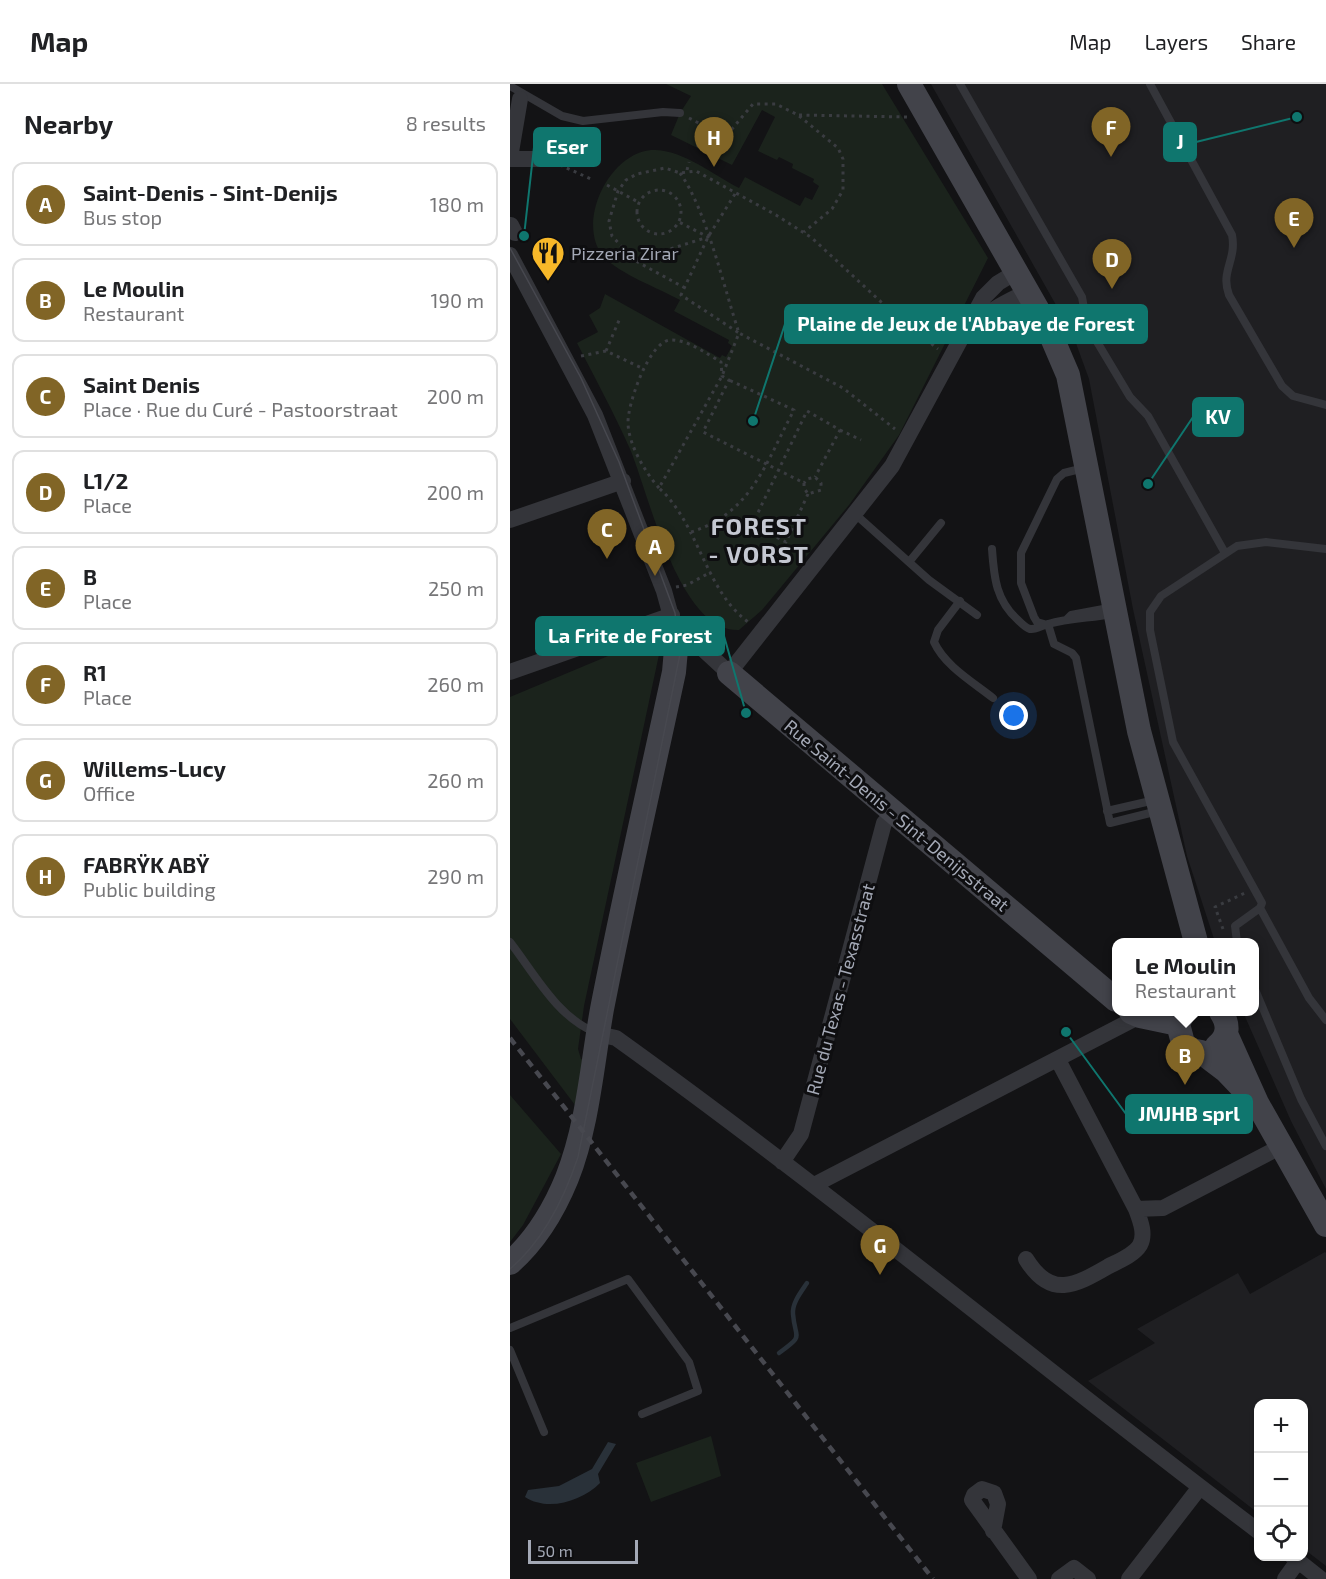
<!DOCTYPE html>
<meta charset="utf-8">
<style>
body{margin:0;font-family:"Exo 2",sans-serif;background:#f2f2f2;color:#202124}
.controls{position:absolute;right:18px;bottom:18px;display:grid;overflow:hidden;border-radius:12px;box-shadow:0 2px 4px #0004}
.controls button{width:54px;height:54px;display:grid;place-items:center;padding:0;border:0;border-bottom:2px solid #e0e0e0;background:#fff;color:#202124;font:30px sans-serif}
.scale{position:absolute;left:18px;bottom:15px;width:110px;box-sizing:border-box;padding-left:6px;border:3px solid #a4a9b6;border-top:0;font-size:16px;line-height:21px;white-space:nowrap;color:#a4a9b6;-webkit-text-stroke:4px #0e0e10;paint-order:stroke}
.you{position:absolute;left:504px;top:632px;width:21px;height:21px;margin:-15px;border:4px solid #fff;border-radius:50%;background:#1a73e8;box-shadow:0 0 0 9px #1a73e833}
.badge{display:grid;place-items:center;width:39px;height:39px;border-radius:50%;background:#816526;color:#fff;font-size:20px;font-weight:700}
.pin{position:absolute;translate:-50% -50px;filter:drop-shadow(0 2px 3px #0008)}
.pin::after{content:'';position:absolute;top:32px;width:21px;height:18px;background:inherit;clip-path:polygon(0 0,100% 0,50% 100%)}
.popup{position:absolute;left:602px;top:854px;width:147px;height:78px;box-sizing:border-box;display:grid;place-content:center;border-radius:12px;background:#fff;filter:drop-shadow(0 2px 4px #0005);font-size:20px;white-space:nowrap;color:#757577}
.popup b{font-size:22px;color:#202124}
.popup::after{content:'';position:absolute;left:50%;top:100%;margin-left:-12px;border:12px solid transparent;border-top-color:#fff}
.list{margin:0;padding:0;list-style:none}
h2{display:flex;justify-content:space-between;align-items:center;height:78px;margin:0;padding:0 24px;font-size:26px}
h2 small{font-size:20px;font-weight:400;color:#757577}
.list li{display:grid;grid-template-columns:39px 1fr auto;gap:18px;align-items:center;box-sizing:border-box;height:84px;margin:0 12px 12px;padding:0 12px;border:2px solid #e0e0e0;border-radius:12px}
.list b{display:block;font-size:22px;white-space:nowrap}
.list p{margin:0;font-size:20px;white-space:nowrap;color:#757577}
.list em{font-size:20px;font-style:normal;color:#757577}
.icon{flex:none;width:33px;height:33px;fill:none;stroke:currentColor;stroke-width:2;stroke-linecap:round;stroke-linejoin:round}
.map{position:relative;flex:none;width:816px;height:1495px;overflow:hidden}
header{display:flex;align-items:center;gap:36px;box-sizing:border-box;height:84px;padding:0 30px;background:#fff;border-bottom:2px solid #e0e0e0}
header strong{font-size:28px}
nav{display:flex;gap:33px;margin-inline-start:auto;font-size:21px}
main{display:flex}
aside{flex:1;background:#fff}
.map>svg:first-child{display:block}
.built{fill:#1f1f22}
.green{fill:#1b231c}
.water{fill:#293139}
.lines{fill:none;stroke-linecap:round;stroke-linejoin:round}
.stream{stroke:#293139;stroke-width:4.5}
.path{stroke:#3a3c41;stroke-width:3;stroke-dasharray:3 4.5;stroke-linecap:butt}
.lane{stroke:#34353a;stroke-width:8}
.street{stroke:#34353a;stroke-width:16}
.secondary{stroke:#42434a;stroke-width:24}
.tram{stroke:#47484f;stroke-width:1.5}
.rail{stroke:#47484f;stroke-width:4.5;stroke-dasharray:8 6;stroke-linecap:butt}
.labels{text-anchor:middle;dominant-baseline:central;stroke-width:6;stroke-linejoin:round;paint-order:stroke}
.poi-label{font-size:18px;fill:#a4a9b6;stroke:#0e0e10;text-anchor:start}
.street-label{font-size:18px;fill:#a4a9b6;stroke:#0e0e10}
.district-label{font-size:24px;font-weight:bold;letter-spacing:1.5px;fill:#c5c8d2;stroke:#0e0e10}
.leader{fill:none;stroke:#0f766e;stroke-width:2}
.callout-dot{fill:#0f766e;stroke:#0e0e10;stroke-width:2}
.callout{fill:#0f766e;stroke:#0f766e;stroke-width:2}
.callout-label{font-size:20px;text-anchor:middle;font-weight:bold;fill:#fff}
</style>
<header>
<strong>Map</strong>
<nav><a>Map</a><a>Layers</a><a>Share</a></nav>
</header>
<main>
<aside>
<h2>Nearby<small>8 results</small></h2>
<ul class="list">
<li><span class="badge">A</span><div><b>Saint-Denis - Sint-Denijs</b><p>Bus stop</p></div><em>180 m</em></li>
<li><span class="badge">B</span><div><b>Le Moulin</b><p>Restaurant</p></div><em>190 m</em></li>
<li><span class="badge">C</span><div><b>Saint Denis</b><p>Place · Rue du Curé - Pastoorstraat</p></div><em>200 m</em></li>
<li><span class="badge">D</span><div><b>L1/2</b><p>Place</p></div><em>200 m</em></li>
<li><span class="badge">E</span><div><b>B</b><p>Place</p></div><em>250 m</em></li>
<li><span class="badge">F</span><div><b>R1</b><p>Place</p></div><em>260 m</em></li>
<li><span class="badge">G</span><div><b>Willems-Lucy</b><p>Office</p></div><em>260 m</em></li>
<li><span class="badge">H</span><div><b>FABRŸK ABŸ</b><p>Public building</p></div><em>290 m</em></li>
</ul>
</aside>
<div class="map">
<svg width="816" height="1495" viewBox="0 0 816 1495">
<rect width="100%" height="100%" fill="#131315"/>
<!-- built -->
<path class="built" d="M421,0H816V1105L781,1037L733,928H744V858H705L677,772L623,525L579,295L563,251Z
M815,1168L816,1169V1482L794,1465V1320H748V1429L578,1297L645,1259L627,1245L719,1194L728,1189L740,1210Z"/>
<!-- green -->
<path class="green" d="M156,0H372L478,174L389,351L339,421L252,526L229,546C169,549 139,410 120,365C104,329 85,294 67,259L88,248L79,231L90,224L95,210L210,274L212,271L216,273L222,262L218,259L219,256L164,227L170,216C148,204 110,190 94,173C64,139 101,64 146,66C174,67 204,91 229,104L235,93L290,122L295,113L302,116L309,102L303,98L304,95L282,84L283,80L269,73L267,76L248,67L265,33L252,26L222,81L161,51L170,29L181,12Z
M143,543L150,557V566L74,922L68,965L71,975L78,977L68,1025L0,935V613L110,567L106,555Z
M0,1011L51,1070L13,1141L0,1158Z
M201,1352L211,1392L141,1418L126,1379Z"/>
<!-- water -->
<path class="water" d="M98,1358L106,1360L88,1390L90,1399C72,1417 38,1428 15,1413L18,1406L49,1402L82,1385Z"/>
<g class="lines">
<!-- stream -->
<path class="stream" d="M269,1269C295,1250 285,1256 283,1230C282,1219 291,1208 297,1199"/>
<!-- path -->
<path class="path" d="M289,31L397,33
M179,34L200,45H222L243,20H266L288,31L328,64L333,75V106L322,125L294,148
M187,63L200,45
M50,81L81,95
M177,86L179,78
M170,89C196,125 214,204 229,249L333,304L385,345
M97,101L128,118
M127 128a22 22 0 1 1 44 0a22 22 0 1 1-44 0Z
M225,110L198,153L171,211L229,249L212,292L149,404C190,441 195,509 241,540
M125,176L198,153L169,138
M175,204L124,176L102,152L99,137L108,107L116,96L127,90L155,84L170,89L186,87L266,131L302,154L383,229L428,265
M96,267L110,234
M71,272L96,267L134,285
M330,346L351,356
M149,404C135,388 118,360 118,338C118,319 139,258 160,256C177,255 197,270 211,278L212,292L219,296L193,348L294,399V404L298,410L311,406V399L305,393L297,395L294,399
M298,410L276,458L242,441L297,327L330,346L305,393
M181,448C242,429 256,378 284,326L219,296
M166,503L177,501L201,488
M713,845L705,823L735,809"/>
<!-- lane -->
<path class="lane" d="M450,0L572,213L577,241L620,313L638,332L715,469
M640,0L722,151C727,176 710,187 719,211L772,302L783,312L816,321
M0,2L52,32L73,37L153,28L170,29
M345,430L419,496L467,531
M482,465C484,494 486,517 509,537C512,540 516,544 520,545C527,546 532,541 538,540C559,534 581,534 602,530
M399,478L431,439
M450,517L428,546L424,558C435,582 463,598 483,614
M556,536L561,531L604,523
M534,540L527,538L524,533L511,499V469L547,395L554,389L574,384
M538,540L544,560L562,569L566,574L600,739L648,727
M597,727L645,716
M750,824L799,914L816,936
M0,858C24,889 48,934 85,948
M727,858L725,842L750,824L752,819L663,658L640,546V528L651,512L727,462L756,458L816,465
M744,903L791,1015L816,1062
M0,1244L118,1195L179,1278L188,1307L132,1330
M0,1266L34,1348"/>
<!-- street -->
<path class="street" d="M0,74L10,15
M0,75H37
M1,141L5,149
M0,171L85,331L154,507L167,554L180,553L219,589L382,382L473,214L488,199L506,188
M463,246C475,227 497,218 517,208
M0,436L113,397
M0,588L162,531
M88,950L106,954C325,1111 533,1285 748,1447
M272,1078L291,1050L374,739L383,729
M304,1101L630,932
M626,1125L653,1124L772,1062
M516,1175C541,1216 566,1201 599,1182C609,1177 624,1171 630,1161C636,1150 630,1136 626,1125L548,976
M483,1447L488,1420L484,1409L472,1405L464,1411L462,1416L519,1495
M782,1472L811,1495
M549,1495L564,1484L578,1495
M619,1495L690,1403
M775,1495L788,1477"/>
<!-- secondary -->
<path class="secondary" d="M399,0L537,242L558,291L629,647L686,858
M219,589L606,916
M621,928L630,932L668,940
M674,928L668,940L673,959L681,966L691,968L716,987L737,1009
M716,950L747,1019L816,1141
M707,962C719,952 719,940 711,928
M0,1179C26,1156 44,1126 57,1094C78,1041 82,981 92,925C114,812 140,700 164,588L167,554"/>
<!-- tram -->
<path class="tram" d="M0,164L71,294L109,378L165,529L170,570L68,1073C54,1115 34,1156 0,1185"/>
<!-- rail -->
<path class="rail" d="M0,954L423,1495"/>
</g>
<!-- icons -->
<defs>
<g id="restaurant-pin" transform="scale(1.725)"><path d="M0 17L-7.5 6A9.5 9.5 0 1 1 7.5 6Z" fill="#f7b829" stroke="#0e0e10"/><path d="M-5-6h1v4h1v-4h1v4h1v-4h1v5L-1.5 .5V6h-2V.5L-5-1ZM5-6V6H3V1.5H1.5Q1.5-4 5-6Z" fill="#111"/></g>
</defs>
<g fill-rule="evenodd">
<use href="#restaurant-pin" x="38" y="169"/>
</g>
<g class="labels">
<!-- poi labels -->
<g class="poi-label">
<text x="61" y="169">Pizzeria Zirar</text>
</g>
<!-- street labels -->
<g class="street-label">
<text transform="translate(387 731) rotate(40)">Rue Saint-Denis - Sint-Denijsstraat</text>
<text transform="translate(330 905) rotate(-75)">Rue du Texas - Texasstraat</text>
</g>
<!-- district labels -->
<g class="district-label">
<text x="249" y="441">FOREST<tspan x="249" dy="28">- VORST</tspan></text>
</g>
</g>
<!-- callouts -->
<path class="leader" d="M787 33L686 58M14 152L24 63M243 337L275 240M638 400L683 333M236 629L214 552M556 948L616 1030"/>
<g class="callout-dot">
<circle cx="787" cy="33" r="6"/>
<circle cx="14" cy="152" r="6"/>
<circle cx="243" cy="337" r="6"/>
<circle cx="638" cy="400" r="6"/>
<circle cx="236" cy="629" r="6"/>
<circle cx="556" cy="948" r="6"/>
</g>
<g class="callout">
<rect x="654" y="39" width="32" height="38" rx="6"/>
<rect x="24" y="44" width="66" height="38" rx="6"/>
<rect x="275" y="221" width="362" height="38" rx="6"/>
<rect x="683" y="314" width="50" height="38" rx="6"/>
<rect x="26" y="533" width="188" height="38" rx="6"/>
<rect x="616" y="1011" width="126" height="38" rx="6"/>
</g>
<g class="callout-label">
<text x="670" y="65">J</text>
<text x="57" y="70">Eser</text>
<text x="456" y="247">Plaine de Jeux de l'Abbaye de Forest</text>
<text x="708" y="340">KV</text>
<text x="120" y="559">La Frite de Forest</text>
<text x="679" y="1037">JMJHB sprl</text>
</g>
</svg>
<div class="controls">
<button>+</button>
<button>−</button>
<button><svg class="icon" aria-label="locate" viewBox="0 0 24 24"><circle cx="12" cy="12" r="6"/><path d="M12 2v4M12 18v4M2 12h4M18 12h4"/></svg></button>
</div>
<div class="scale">50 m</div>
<div class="you"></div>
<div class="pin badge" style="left:145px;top:492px">A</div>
<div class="pin badge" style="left:675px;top:1001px">B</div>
<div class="popup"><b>Le Moulin</b>Restaurant</div>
<div class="pin badge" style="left:97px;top:475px">C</div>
<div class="pin badge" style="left:602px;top:205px">D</div>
<div class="pin badge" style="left:784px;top:164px">E</div>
<div class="pin badge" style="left:601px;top:73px">F</div>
<div class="pin badge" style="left:370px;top:1191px">G</div>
<div class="pin badge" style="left:204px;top:83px">H</div>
</div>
</main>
